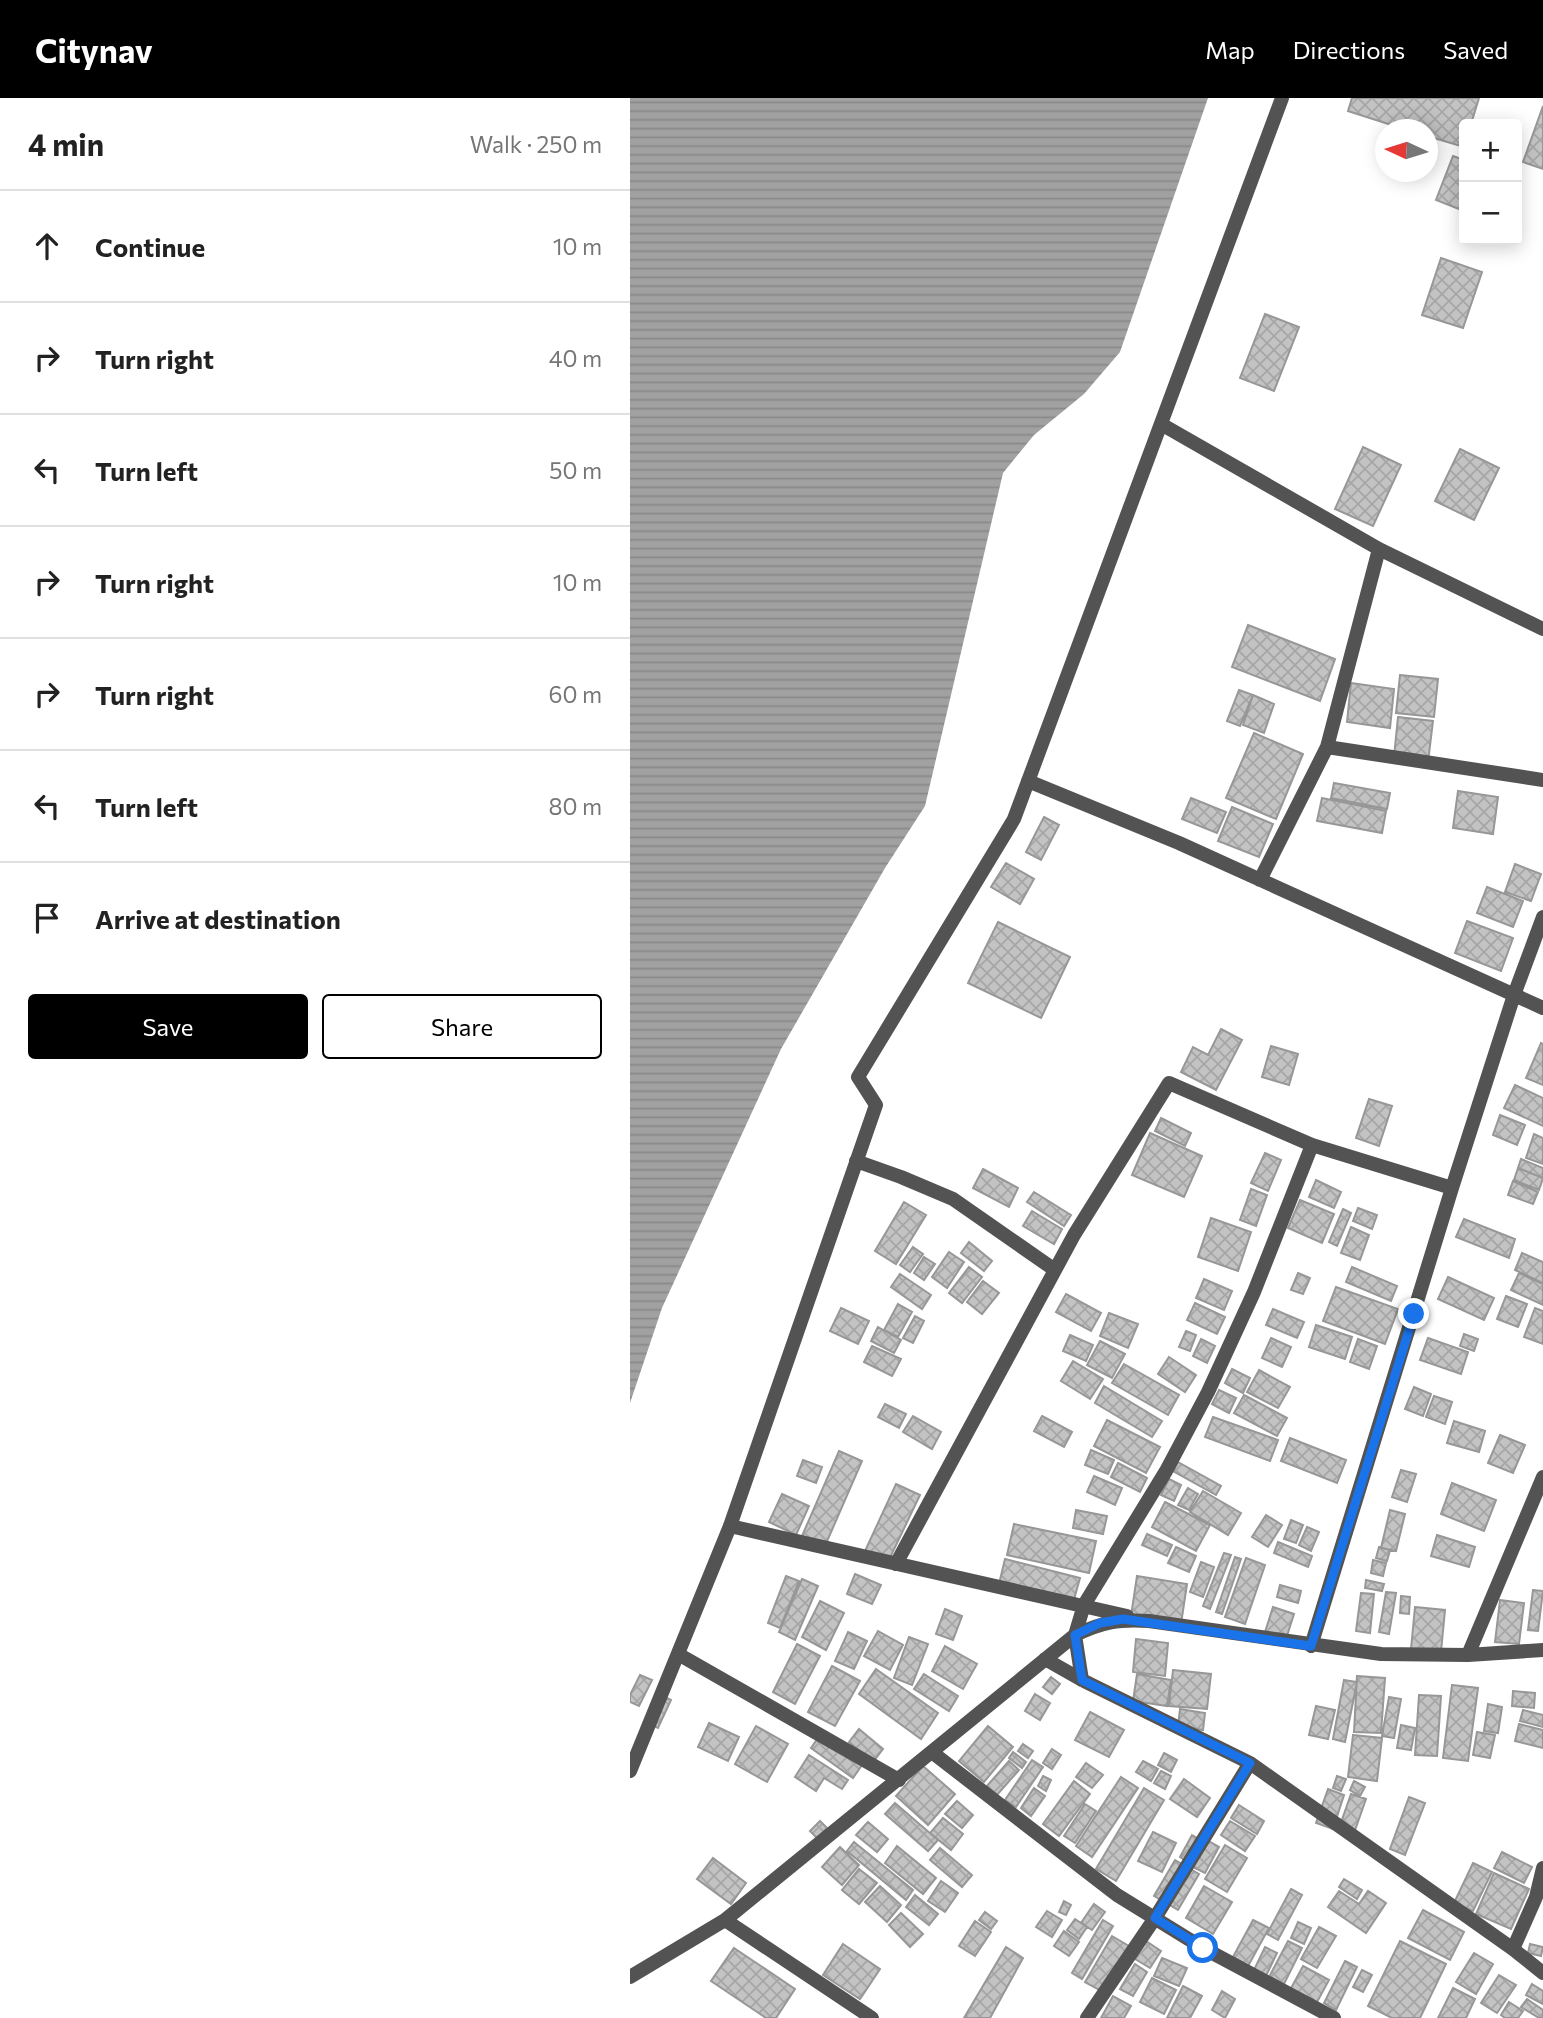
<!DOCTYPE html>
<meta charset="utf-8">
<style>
body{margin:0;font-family:Commissioner,sans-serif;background:#f2f2f2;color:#222}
.controls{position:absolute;right:21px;top:21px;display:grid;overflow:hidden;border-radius:7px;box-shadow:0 4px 18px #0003}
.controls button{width:63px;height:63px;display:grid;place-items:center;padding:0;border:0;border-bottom:2px solid #e0e0e0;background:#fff;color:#222;font:35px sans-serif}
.compass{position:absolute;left:745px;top:21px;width:63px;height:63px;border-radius:50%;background:#fff;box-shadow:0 4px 18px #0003;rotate:274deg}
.stop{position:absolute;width:21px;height:21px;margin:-16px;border:5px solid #1a73e8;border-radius:50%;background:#fff}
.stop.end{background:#1a73e8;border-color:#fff;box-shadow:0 2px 7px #0008}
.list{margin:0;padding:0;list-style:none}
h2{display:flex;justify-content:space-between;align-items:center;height:91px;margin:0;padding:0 28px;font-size:30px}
h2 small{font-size:23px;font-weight:400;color:#767676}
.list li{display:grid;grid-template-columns:46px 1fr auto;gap:21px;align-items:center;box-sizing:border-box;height:112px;padding:0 28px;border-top:2px solid #e0e0e0}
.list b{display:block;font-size:26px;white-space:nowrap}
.list em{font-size:23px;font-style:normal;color:#767676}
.actions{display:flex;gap:14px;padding:21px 28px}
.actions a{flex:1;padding:16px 0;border:2px solid #000;border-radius:7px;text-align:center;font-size:24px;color:#000}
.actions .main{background:#000;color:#fff}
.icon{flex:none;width:38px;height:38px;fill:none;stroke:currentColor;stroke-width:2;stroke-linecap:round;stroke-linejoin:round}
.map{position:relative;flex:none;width:913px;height:1920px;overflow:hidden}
header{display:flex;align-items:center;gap:42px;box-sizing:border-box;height:98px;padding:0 35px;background:#000;color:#fff}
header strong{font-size:33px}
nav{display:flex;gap:38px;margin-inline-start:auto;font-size:24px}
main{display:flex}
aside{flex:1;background:#fff}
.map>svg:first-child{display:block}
.water{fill:url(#water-rules)}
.building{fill:url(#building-cross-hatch);stroke:#979797;stroke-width:2}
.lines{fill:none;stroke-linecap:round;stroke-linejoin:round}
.minor{stroke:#535353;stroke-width:14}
.route{stroke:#1a73e8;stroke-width:9}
</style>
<header>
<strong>Citynav</strong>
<nav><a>Map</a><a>Directions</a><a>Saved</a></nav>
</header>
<main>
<aside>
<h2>4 min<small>Walk · 250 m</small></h2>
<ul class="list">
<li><svg class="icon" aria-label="ahead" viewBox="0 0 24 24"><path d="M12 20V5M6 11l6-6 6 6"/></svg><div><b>Continue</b></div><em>10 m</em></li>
<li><svg class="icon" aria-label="right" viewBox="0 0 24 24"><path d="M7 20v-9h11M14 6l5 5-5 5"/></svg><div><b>Turn right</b></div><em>40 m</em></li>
<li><svg class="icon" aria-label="left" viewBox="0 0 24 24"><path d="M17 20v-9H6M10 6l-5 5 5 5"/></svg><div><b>Turn left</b></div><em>50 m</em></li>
<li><svg class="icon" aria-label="right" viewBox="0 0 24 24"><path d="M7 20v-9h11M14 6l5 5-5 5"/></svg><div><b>Turn right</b></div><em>10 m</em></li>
<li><svg class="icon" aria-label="right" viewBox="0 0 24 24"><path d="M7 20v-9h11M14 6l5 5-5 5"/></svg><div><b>Turn right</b></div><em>60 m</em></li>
<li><svg class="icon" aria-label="left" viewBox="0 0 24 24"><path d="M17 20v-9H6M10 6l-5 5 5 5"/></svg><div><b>Turn left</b></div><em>80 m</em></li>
<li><svg class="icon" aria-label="arrive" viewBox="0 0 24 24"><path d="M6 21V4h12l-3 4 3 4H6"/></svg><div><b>Arrive at destination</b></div></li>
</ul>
<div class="actions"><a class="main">Save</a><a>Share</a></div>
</aside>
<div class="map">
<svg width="913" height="1920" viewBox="0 0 913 1920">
<defs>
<pattern id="water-rules" width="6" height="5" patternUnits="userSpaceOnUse" patternTransform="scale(1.75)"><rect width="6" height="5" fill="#a1a1a1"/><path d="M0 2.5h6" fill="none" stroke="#898989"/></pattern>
<pattern id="building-cross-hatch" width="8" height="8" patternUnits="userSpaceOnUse" patternTransform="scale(1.75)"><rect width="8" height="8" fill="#c3c3c3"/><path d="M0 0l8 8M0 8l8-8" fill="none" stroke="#a6a6a6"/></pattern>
</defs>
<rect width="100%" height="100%" fill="#fff"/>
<!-- water -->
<path class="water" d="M0,0H578L490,254L454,296L404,337L373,375L295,708L255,770L151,951L32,1210L0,1305Z"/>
<!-- building -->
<path class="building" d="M722,0H849L841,26H834V49L797,38V32H777L718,13Z
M913,8V71L893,64Z
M823,58L834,62V113L806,102Z
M811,160L852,174L833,230L792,217Z
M635,216L669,229L644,293L610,280Z
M733,349L771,367L743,428L705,411Z
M830,351L869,370L844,422L805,403Z
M618,527L705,561L690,603L602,569Z
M770,577L808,581L804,619L766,615Z
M721,585L764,591L760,630L717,624Z
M609,592L623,597L610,628L597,623Z
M623,597L644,606L634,635L613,627Z
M768,619L803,623L798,664L764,659Z
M624,635L673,656L646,721L596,700Z
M704,685L760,695L757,711L701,700Z
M828,693L868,699L863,736L823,730Z
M561,700L596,714L587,735L552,721Z
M692,700L756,713L752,735L687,723Z
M602,709L643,726L629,759L588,743Z
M414,719L429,727L411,762L396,754Z
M376,765L404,781L390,806L361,789Z
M885,766L911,776L901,803L875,794Z
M857,789L893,803L883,829L847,815Z
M837,823L883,840L871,873L825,855Z
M368,824L440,859L411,920L338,885Z
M591,931L612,942L586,992L551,974L563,949L578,957Z
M911,945L913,946V987L896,980Z
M641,948L668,956L659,987L632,979Z
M885,987L913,1000V1028L874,1010Z
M739,1001L762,1008L749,1048L726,1040Z
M870,1017L895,1027L887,1047L863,1037Z
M531,1020L561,1035L555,1048L525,1033Z
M520,1035L572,1058L554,1099L502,1077Z
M904,1036L913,1040V1066L896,1060Z
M635,1055L651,1062L638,1093L621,1085Z
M891,1061L913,1070V1080L888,1070Z
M888,1070L913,1080L909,1092L884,1082Z
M353,1071L388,1090L379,1109L343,1090Z
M686,1082L711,1094L704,1110L679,1099Z
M883,1083L908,1094L903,1106L878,1097Z
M621,1091L637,1097L626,1128L610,1122Z
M404,1094L441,1117L434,1128L397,1104Z
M670,1102L704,1116L692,1145L658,1130Z
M274,1104L296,1117L266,1166L245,1153Z
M728,1110L747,1117L742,1131L723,1123Z
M713,1111L721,1115L707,1148L699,1144Z
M402,1113L432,1131L424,1146L393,1128Z
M581,1120L621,1134L608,1173L568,1159Z
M834,1121L885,1141L879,1160L826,1139Z
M721,1129L739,1137L730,1162L711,1155Z
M339,1144L362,1163L354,1173L331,1155Z
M283,1149L293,1156L280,1174L270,1167Z
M319,1154L334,1164L317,1190L302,1179Z
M892,1155L913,1164V1185L885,1172Z
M294,1159L305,1166L294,1182L284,1175Z
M339,1169L352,1179L332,1205L319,1195Z
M722,1169L767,1188L761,1203L716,1184Z
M668,1175L680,1180L673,1196L661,1192Z
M889,1175L913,1186V1207L881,1192Z
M270,1176L301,1197L292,1211L261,1189Z
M818,1179L864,1200L854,1222L808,1201Z
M574,1181L602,1193L594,1212L566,1200Z
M353,1183L369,1195L352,1216L337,1204Z
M706,1189L768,1211L755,1246L693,1223Z
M436,1196L471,1215L461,1233L426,1214Z
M876,1198L897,1206L888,1229L867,1221Z
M565,1205L595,1219L587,1236L557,1222Z
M268,1206L282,1214L268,1239L254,1232Z
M211,1210L239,1223L228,1246L200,1233Z
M905,1210L913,1213V1246L894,1239Z
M643,1211L674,1224L667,1240L636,1227Z
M479,1215L508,1226L498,1250L470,1238Z
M285,1218L294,1223L283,1245L273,1240Z
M686,1227L722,1239L715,1261L679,1249Z
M248,1229L271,1242L264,1255L241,1243Z
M556,1233L566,1237L560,1253L549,1249Z
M834,1236L848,1241L844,1253L830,1248Z
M440,1237L463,1247L456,1263L433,1253Z
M641,1240L661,1249L652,1269L632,1260Z
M798,1240L838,1254L831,1276L790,1262Z
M571,1241L585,1248L577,1265L563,1258Z
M728,1241L747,1248L739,1271L720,1264Z
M470,1243L495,1256L482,1280L457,1267Z
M242,1248L271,1261L262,1278L234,1264Z
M539,1259L566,1277L555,1294L528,1276Z
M443,1263L473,1281L460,1301L431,1283Z
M494,1266L549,1297L538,1317L482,1285Z
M602,1271L620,1280L613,1295L595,1285Z
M629,1272L660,1289L648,1310L617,1294Z
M474,1288L532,1323L522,1339L465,1305Z
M784,1289L801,1296L793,1318L775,1311Z
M589,1292L606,1300L599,1315L582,1306Z
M614,1297L657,1320L647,1338L604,1315Z
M804,1298L822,1304L815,1326L796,1319Z
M255,1306L276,1316L269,1330L248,1319Z
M283,1318L311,1334L302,1351L273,1334Z
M412,1318L442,1334L434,1349L404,1333Z
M583,1319L648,1342L640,1363L575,1339Z
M477,1322L530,1349L516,1375L464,1348Z
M824,1323L855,1333L849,1354L817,1345Z
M870,1337L895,1347L883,1375L858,1365Z
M660,1340L716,1362L707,1385L651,1363Z
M461,1352L484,1362L478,1376L455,1367Z
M209,1353L232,1363L195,1448L172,1438Z
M173,1362L192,1369L186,1385L167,1378Z
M548,1364L591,1388L586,1397L543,1373Z
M488,1365L517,1380L510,1394L481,1379Z
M771,1372L786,1376L777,1404L762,1399Z
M464,1378L492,1390L485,1407L457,1394Z
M539,1381L551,1387L544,1403L531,1397Z
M822,1385L866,1402L854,1433L811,1416Z
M266,1386L290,1397L258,1464L235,1453Z
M558,1390L568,1396L559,1412L548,1407Z
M573,1393L611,1415L598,1437L560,1414Z
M152,1396L179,1408L166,1437L139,1424Z
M535,1404L580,1427L566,1453L522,1429Z
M446,1412L477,1418L473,1436L443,1430Z
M760,1412L775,1416L766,1453L751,1450Z
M636,1417L652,1427L638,1449L622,1439Z
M661,1422L673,1427L666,1445L654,1441Z
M384,1426L466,1443L459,1475L377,1457Z
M677,1429L689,1434L681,1453L669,1447Z
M517,1436L542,1447L537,1458L512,1447Z
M807,1437L845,1449L839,1469L801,1458Z
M648,1444L682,1458L678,1469L644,1455Z
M546,1449L566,1458L559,1474L538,1465Z
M749,1449L760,1452L757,1463L746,1460Z
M594,1455L601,1457L580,1511L573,1508Z
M605,1459L611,1461L592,1516L586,1514Z
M616,1460L635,1467L615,1526L595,1519Z
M375,1461L450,1480L443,1505L369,1486Z
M743,1462L756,1465L753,1478L741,1475Z
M571,1464L584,1469L573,1499L560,1494Z
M225,1476L251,1487L242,1506L217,1496Z
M156,1478L169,1483L150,1530L138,1525Z
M507,1478L557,1486L551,1526L501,1518Z
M172,1481L188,1488L165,1542L149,1534Z
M736,1482L754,1486L752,1493L735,1490Z
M650,1487L671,1493L668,1505L647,1499Z
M903,1492L913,1493L908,1533L898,1532Z
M756,1494L766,1495L759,1536L749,1534Z
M731,1495L744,1496L740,1535L726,1533Z
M771,1498L780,1499L779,1516L770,1515Z
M870,1502L894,1505L889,1546L865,1544Z
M190,1503L214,1515L196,1552L172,1539Z
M643,1509L664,1516L656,1541L635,1534Z
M785,1509L815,1512L811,1554L781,1551Z
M315,1511L332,1518L323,1542L306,1536Z
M248,1533L273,1547L260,1572L234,1558Z
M218,1534L237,1543L224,1571L205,1563Z
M279,1539L298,1546L282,1587L264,1580Z
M506,1541L538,1545L535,1578L503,1574Z
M167,1546L190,1558L165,1606L143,1594Z
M315,1548L347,1566L333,1591L302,1573Z
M202,1568L230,1583L205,1628L178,1614Z
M246,1571L308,1615L291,1641L229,1596Z
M543,1572L581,1576L577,1611L539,1608Z
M294,1576L328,1598L319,1613L284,1591Z
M507,1576L541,1582L537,1608L503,1603Z
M10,1577L22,1582L9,1608L0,1604V1597Z
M727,1578L755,1580L751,1635L724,1634Z
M421,1579L430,1586L422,1596L413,1589Z
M714,1582L727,1584L715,1644L703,1641Z
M822,1587L848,1590L838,1663L813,1660Z
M883,1593L905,1595L904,1610L882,1608Z
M405,1596L420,1605L410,1622L395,1613Z
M789,1597L811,1598L807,1658L785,1657Z
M33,1598L41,1602L28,1630L20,1626Z
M759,1599L771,1601L764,1640L752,1638Z
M858,1606L872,1609L868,1635L854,1633Z
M686,1608L705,1612L698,1641L679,1637Z
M550,1611L575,1615L573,1632L548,1628Z
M893,1612L913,1617V1629L890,1623Z
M460,1614L494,1632L479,1659L445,1642Z
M79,1625L109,1639L98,1663L68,1649Z
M889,1626L913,1632V1650L885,1643Z
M771,1627L785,1630L781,1652L767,1650Z
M126,1628L158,1646L137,1684L105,1666Z
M358,1628L383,1649L354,1684L329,1663Z
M229,1631L253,1651L243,1664L219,1644Z
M847,1634L865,1637L860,1660L843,1657Z
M190,1637L232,1667L223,1680L181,1650Z
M723,1637L752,1640L747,1683L718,1679Z
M393,1646L403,1653L398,1660L388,1653Z
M422,1651L431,1657L422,1671L413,1665Z
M383,1654L396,1664L392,1670L379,1660Z
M534,1655L547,1662L541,1674L528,1667Z
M179,1657L218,1682L212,1691L194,1680L186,1693L165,1679Z
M402,1662L413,1669L386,1709L375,1702Z
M379,1663L389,1672L366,1698L356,1689Z
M513,1663L528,1671L521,1683L506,1674Z
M456,1665L473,1677L462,1690L446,1679Z
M293,1668L325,1696L298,1727L266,1698Z
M531,1673L541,1678L535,1691L524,1685Z
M413,1678L421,1682L416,1693L408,1688Z
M707,1678L716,1681L711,1693L703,1690Z
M491,1679L508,1690L462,1759L446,1748Z
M554,1681L580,1700L567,1719L540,1701Z
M444,1683L460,1696L429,1738L413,1726Z
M724,1683L735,1689L730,1698L720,1692Z
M404,1690L415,1698L401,1718L391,1710Z
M514,1690L534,1702L486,1783L466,1771Z
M698,1691L714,1697L703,1731L686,1725Z
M721,1696L736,1701L723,1738L708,1733Z
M779,1699L795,1705L775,1757L760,1751Z
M327,1703L343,1717L332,1730L315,1716Z
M265,1705L308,1742L298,1753L255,1716Z
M455,1706L466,1713L445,1745L434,1738Z
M609,1707L634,1723L627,1736L601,1720Z
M313,1720L333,1736L321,1752L300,1735Z
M190,1723L197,1730L187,1740L180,1733Z
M600,1723L625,1738L615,1753L591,1737Z
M238,1724L258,1741L247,1754L226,1737Z
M523,1734L546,1745L532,1774L508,1763Z
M562,1737L571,1742L559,1765L550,1759Z
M575,1741L589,1749L575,1775L561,1768Z
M224,1744L283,1792L276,1802L217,1753Z
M595,1747L617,1760L597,1794L575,1781Z
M267,1748L306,1780L293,1796L255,1765Z
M210,1749L229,1767L212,1787L192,1769Z
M310,1750L342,1777L332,1789L300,1762Z
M872,1754L902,1769L894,1785L864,1770Z
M83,1760L116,1785L101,1806L67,1781Z
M545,1762L569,1776L548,1812L524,1798Z
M843,1765L862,1774L843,1813L824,1805Z
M229,1771L247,1785L229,1806L212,1792Z
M864,1775L899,1791L881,1831L846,1816Z
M714,1781L732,1792L727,1801L709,1789Z
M311,1783L328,1795L315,1814L298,1803Z
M250,1788L271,1807L257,1824L235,1804Z
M574,1788L602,1804L583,1836L556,1820Z
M661,1791L672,1797L648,1842L637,1836Z
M709,1793L729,1806L738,1793L756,1805L736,1835L698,1809Z
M285,1797L308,1816L299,1827L276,1809Z
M434,1803L441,1807L436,1817L429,1814Z
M464,1806L475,1814L462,1832L451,1825Z
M793,1812L834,1834L820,1862L778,1840Z
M417,1813L432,1822L422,1839L406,1829Z
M355,1814L367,1823L361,1831L349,1822Z
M271,1815L293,1836L280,1849L259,1827Z
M445,1821L457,1829L449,1841L437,1832Z
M473,1822L483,1828L452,1881L442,1875Z
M623,1822L639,1830L618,1868L603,1859Z
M345,1823L361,1834L345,1858L329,1848Z
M668,1824L681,1830L674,1846L661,1840Z
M689,1829L706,1838L687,1870L671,1861Z
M434,1833L449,1844L439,1858L424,1848Z
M482,1838L499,1848L473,1894L455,1884Z
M516,1843L531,1853L520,1870L505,1861Z
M658,1843L672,1850L653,1888L638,1881Z
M770,1843L816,1866L790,1920H762L738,1908Z
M213,1846L250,1871L230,1901L193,1877Z
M900,1846L913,1849L911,1858L898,1855Z
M376,1849L393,1860L360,1920H334Z
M635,1849L647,1855L635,1880L623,1874Z
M104,1850L165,1891L146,1920H136L81,1883Z
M844,1855L863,1866L846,1896L826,1884Z
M532,1860L557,1870L549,1888L524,1878Z
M715,1863L727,1869L706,1912L694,1905Z
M505,1866L517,1874L503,1898L490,1891Z
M673,1868L699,1882L686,1906L660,1892Z
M732,1872L742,1877L733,1894L723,1889Z
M869,1877L886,1887L867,1915L851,1905Z
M522,1880L546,1892L534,1916L510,1904Z
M902,1886L913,1893V1906L896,1897Z
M553,1888L572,1898L560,1920H537Z
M823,1890L845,1901L836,1920H808Z
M592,1893L605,1901L595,1920L582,1912Z
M483,1898L501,1908L494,1920H471Z
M897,1901L913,1912V1920H909L891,1909Z
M879,1904L893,1913L888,1920H875L871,1917Z"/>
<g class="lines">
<!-- minor -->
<path class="minor" d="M531,326L749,451L913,531
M697,649L749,451
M398,683L549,745L913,910
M630,782L697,649L913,682
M226,1063L271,1079L323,1101L425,1172
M100,1428L497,1518
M266,1466L444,1137L539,985L682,1047L822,1090
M681,1548L822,1090L884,897L913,819
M48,1556L269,1682
M838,1557L913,1379
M415,1561L452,1582L620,1665L525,1820L457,1920
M452,1582L445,1537L454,1507L536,1373L578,1294L624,1194L682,1047
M303,1655L487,1797L573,1850L704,1920
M620,1665L883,1851
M0,1673L100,1428L246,1007L228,979L384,721L652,0
M913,1770L906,1799L883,1851L913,1875
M95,1822L242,1920
M0,1879L95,1822L445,1537C473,1524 488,1521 519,1523L751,1556L838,1557L913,1552"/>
</g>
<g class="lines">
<!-- route -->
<path class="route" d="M573,1850L525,1820L620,1665L452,1582L445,1537L470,1525L493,1521L681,1548L784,1216"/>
</g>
</svg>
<div class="controls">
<button>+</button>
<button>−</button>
</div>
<svg class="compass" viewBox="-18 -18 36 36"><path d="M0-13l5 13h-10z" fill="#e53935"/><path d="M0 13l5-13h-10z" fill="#767676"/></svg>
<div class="stop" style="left:573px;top:1850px"></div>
<div class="stop end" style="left:784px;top:1216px"></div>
</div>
</main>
